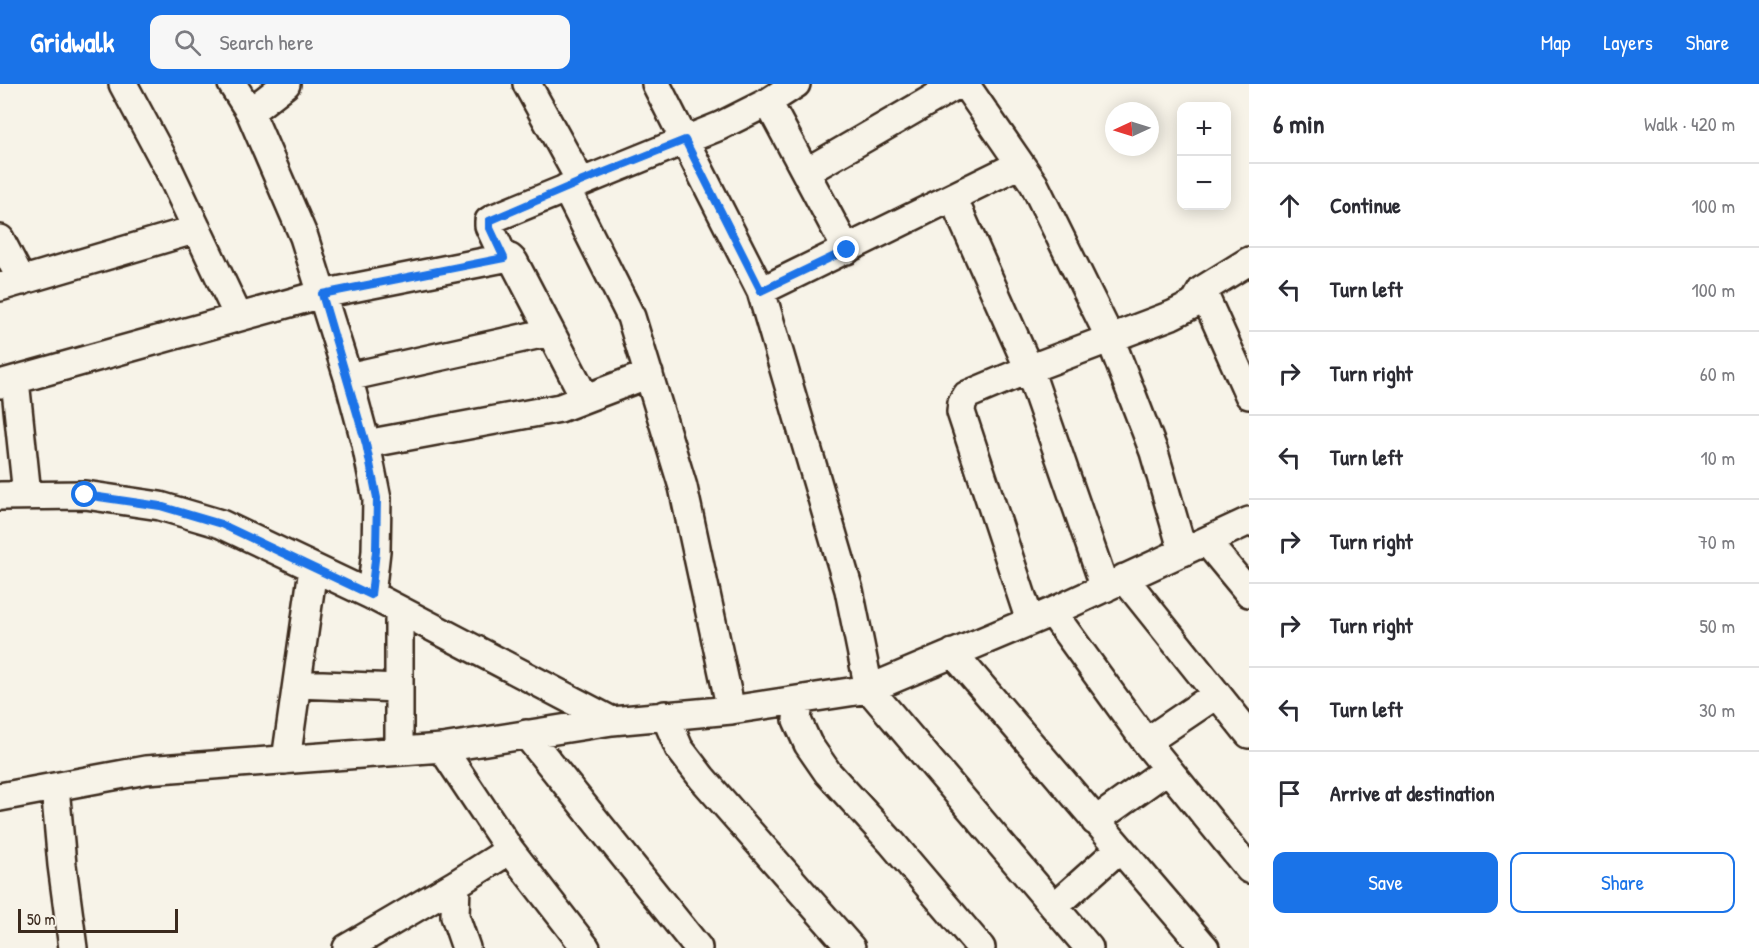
<!DOCTYPE html>
<meta charset="utf-8">
<style>
body{margin:0;font-family:"Patrick Hand",sans-serif;background:#f7f7f7;color:#2b2b33}
.controls{position:absolute;right:18px;top:18px;display:grid;overflow:hidden;border-radius:12px;box-shadow:0 3px 15px #0003}
.controls button{width:54px;height:54px;display:grid;place-items:center;padding:0;border:0;border-bottom:2px solid #e1e1e2;background:#fff;color:#2b2b33;font:30px sans-serif}
.compass{position:absolute;left:1105px;top:18px;width:54px;height:54px;border-radius:50%;background:#fff;box-shadow:0 3px 15px #0003;rotate:266deg}
.scale{position:absolute;left:18px;bottom:15px;width:160px;box-sizing:border-box;padding-left:6px;border:3px solid #3b2a1e;border-top:0;font-size:16px;line-height:21px;white-space:nowrap;color:#3b2a1e;-webkit-text-stroke:4px #f7f3e8;paint-order:stroke}
.stop{position:absolute;width:18px;height:18px;margin:-14px;border:4px solid #1a73e8;border-radius:50%;background:#fff}
.stop.end{background:#1a73e8;border-color:#fff;box-shadow:0 2px 6px #0008}
.list{margin:0;padding:0;list-style:none}
h2{display:flex;justify-content:space-between;align-items:center;height:78px;margin:0;padding:0 24px;font-size:26px}
h2 small{font-size:20px;font-weight:400;color:#7c7c81}
.list li{display:grid;grid-template-columns:39px 1fr auto;gap:18px;align-items:center;box-sizing:border-box;height:84px;padding:0 24px;border-top:2px solid #e1e1e2}
.list b{display:block;font-size:22px;white-space:nowrap}
.list em{font-size:20px;font-style:normal;color:#7c7c81}
.actions{display:flex;gap:12px;padding:18px 24px}
.actions a{flex:1;padding:14px 0;border:2px solid #1a73e8;border-radius:12px;text-align:center;font-size:21px;color:#1a73e8}
.actions .main{background:#1a73e8;color:#fff}
.icon{flex:none;width:33px;height:33px;fill:none;stroke:currentColor;stroke-width:2;stroke-linecap:round;stroke-linejoin:round}
.map{position:relative;flex:none;width:1249px;height:864px;overflow:hidden}
header{display:flex;align-items:center;gap:36px;box-sizing:border-box;height:84px;padding:0 30px;background:#1a73e8;color:#fff}
header strong{font-size:28px}
nav{display:flex;gap:33px;margin-inline-start:auto;font-size:21px}
.search{width:420px;height:54px;background:#f7f7f7;display:flex;align-items:center;gap:15px;box-sizing:border-box;padding:0 21px;border-radius:12px;color:#7c7c81;font-size:22px}
main{display:flex}
aside{flex:1;background:#fff}
.map>svg:first-child{display:block}
.lines{fill:none;stroke-linecap:round;stroke-linejoin:round}
.minor-casing{stroke:#3b2a1e;stroke-width:32}
.minor{stroke:#f7f3e8;stroke-width:27}
.route{stroke:#1a73e8;stroke-width:8}
</style>
<header>
<strong>Gridwalk</strong>
<div class="search"><svg class="icon" aria-label="search" viewBox="0 0 24 24"><circle cx="10" cy="10" r="6"/><path d="M15 15l6 6"/></svg>Search here</div>
<nav><a>Map</a><a>Layers</a><a>Share</a></nav>
</header>
<main>
<div class="map">
<svg width="1249" height="864" viewBox="0 0 1249 864">
<rect width="100%" height="100%" fill="#f7f3e8"/>
<filter id="ink" filterUnits="userSpaceOnUse"><feTurbulence type="fractalNoise" baseFrequency=".0167" numOctaves="2"/><feDisplacementMap in="SourceGraphic" scale="12" xChannelSelector="R" yChannelSelector="G"/><feConvolveMatrix kernelMatrix="1 2 1 2 8 2 1 2 1" color-interpolation-filters="sRGB"/></filter>
<g filter="url(#ink)">
<g class="lines">
<!-- minor casing -->
<g class="minor-casing">
<path id="minor" d="M123,0L167,82L238,232
M232,0L250,28L304,153L348,293L366,360L377,415L376,467L371,511
M527,0L581,98
M656,0L761,207L849,506L869,605L1089,864
M965,0L1034,100L1110,254L1154,368L1183,468
M768,18L847,166
M250,28L286,0
M806,88L958,0
M566,104L631,233L683,403L731,626
M953,114L1029,285L1105,504
M0,155L22,197
M504,174L489,142V137L494,134L720,42L768,18L796,0
M0,203L197,145
M1202,206L1249,311
M761,207L1020,80
M348,293L550,248
M15,296L27,411
M0,300L322,210L504,174H510L514,178L585,314
M366,360L560,324L649,290
M0,412L85,411L160,422L221,440L371,511L612,637
M1206,457L1249,509
M1124,494L1249,650
M399,526V667
M1052,528L1146,658L1249,785
M1030,537L961,328L962,319L967,311L1029,285L1172,231L1194,220L1202,206L1249,177
M953,569L1205,864
M297,600L399,604
M799,617L797,636L808,660L828,689L892,759L981,864
M665,631L679,664L702,694L851,864
M526,650L698,864
M1146,658L1217,610
M442,664L510,766L586,864
M286,676L313,485
M55,703L62,781L73,864
M0,713L146,686L442,664L612,637L731,626L869,605L1052,528L1249,437
M1095,737L1168,685
M456,800L455,832L466,864
M1054,823L1119,765
M347,864L456,800L510,766"/>
</g>
<!-- minor -->
<use href="#minor" class="minor"/>
</g>
</g>
<g class="lines" filter="url(#ink)">
<!-- route -->
<path class="route" d="M85,411L160,422L221,440L371,511L376,467L377,414L366,360L322,210L504,174L489,142V137L580,98L685,56L761,207L847,166"/>
</g>
</svg>
<div class="controls">
<button>+</button>
<button>−</button>
</div>
<svg class="compass" viewBox="-18 -18 36 36"><path d="M0-13l5 13h-10z" fill="#e53935"/><path d="M0 13l5-13h-10z" fill="#7c7c81"/></svg>
<div class="scale">50 m</div>
<div class="stop" style="left:85px;top:411px"></div>
<div class="stop end" style="left:847px;top:166px"></div>
</div>
<aside>
<h2>6 min<small>Walk · 420 m</small></h2>
<ul class="list">
<li><svg class="icon" aria-label="ahead" viewBox="0 0 24 24"><path d="M12 20V5M6 11l6-6 6 6"/></svg><div><b>Continue</b></div><em>100 m</em></li>
<li><svg class="icon" aria-label="left" viewBox="0 0 24 24"><path d="M17 20v-9H6M10 6l-5 5 5 5"/></svg><div><b>Turn left</b></div><em>100 m</em></li>
<li><svg class="icon" aria-label="right" viewBox="0 0 24 24"><path d="M7 20v-9h11M14 6l5 5-5 5"/></svg><div><b>Turn right</b></div><em>60 m</em></li>
<li><svg class="icon" aria-label="left" viewBox="0 0 24 24"><path d="M17 20v-9H6M10 6l-5 5 5 5"/></svg><div><b>Turn left</b></div><em>10 m</em></li>
<li><svg class="icon" aria-label="right" viewBox="0 0 24 24"><path d="M7 20v-9h11M14 6l5 5-5 5"/></svg><div><b>Turn right</b></div><em>70 m</em></li>
<li><svg class="icon" aria-label="right" viewBox="0 0 24 24"><path d="M7 20v-9h11M14 6l5 5-5 5"/></svg><div><b>Turn right</b></div><em>50 m</em></li>
<li><svg class="icon" aria-label="left" viewBox="0 0 24 24"><path d="M17 20v-9H6M10 6l-5 5 5 5"/></svg><div><b>Turn left</b></div><em>30 m</em></li>
<li><svg class="icon" aria-label="arrive" viewBox="0 0 24 24"><path d="M6 21V4h12l-3 4 3 4H6"/></svg><div><b>Arrive at destination</b></div></li>
</ul>
<div class="actions"><a class="main">Save</a><a>Share</a></div>
</aside>
</main>
